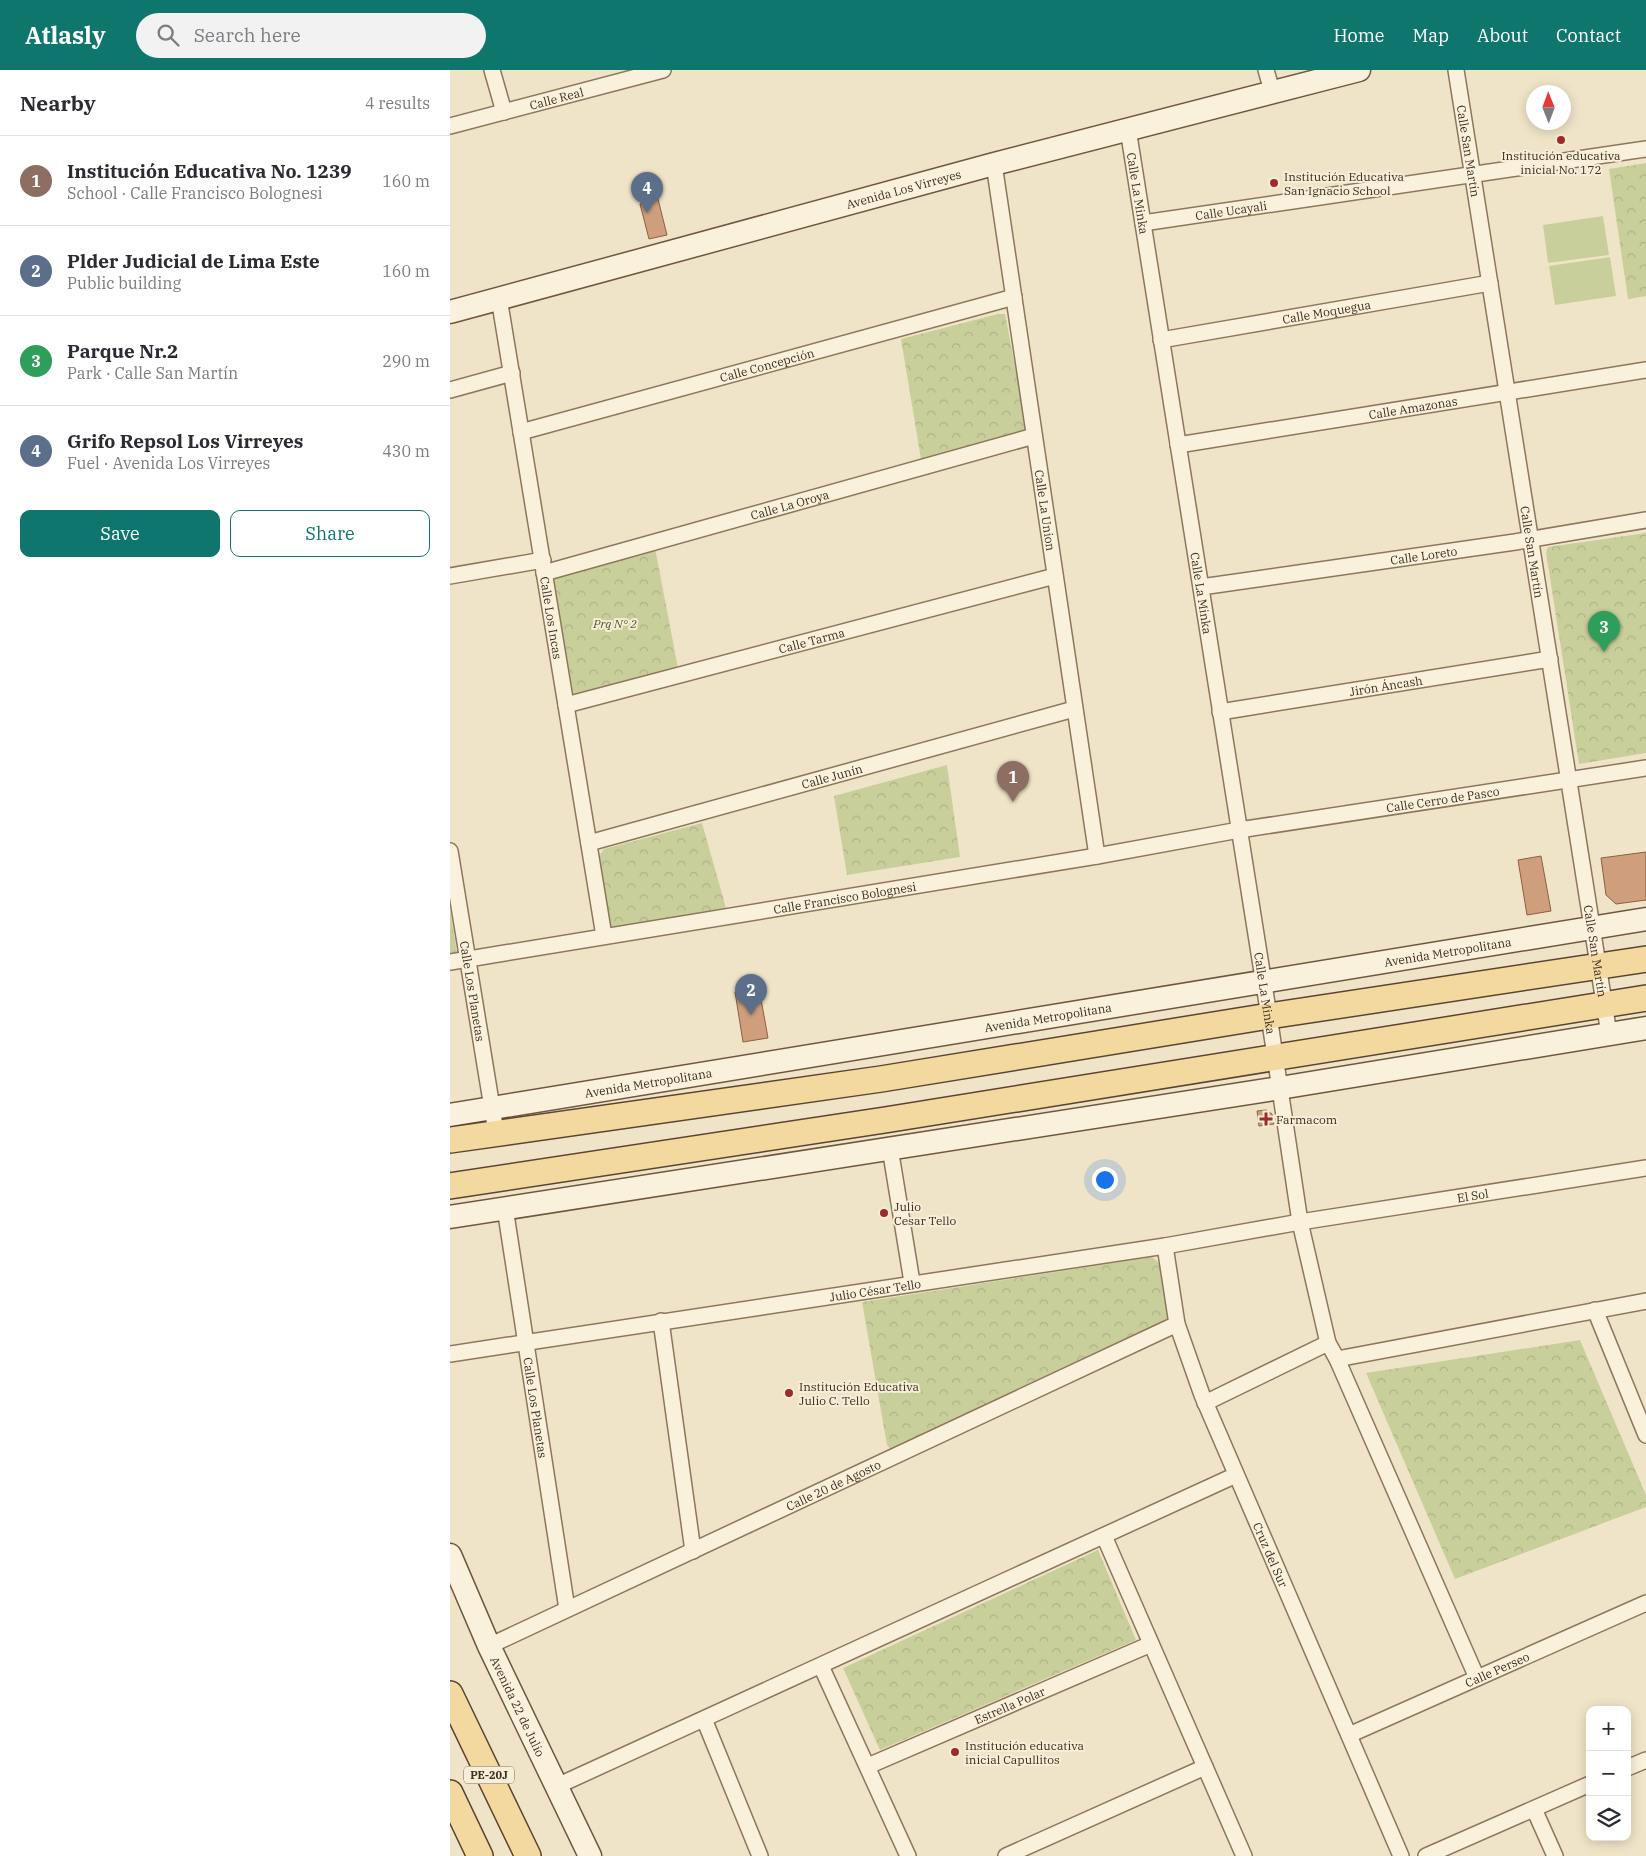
<!DOCTYPE html>
<meta charset="utf-8">
<style>
body{margin:0;font-family:"IBM Plex Serif",serif;background:#f2f2f3;color:#2b2b33}
.controls{position:absolute;right:15px;bottom:15px;display:grid;overflow:hidden;border-radius:10px;box-shadow:0 2px 12px #0003}
.controls button{width:45px;height:45px;display:grid;place-items:center;padding:0;border:0;border-bottom:1px solid #e1e1e2;background:#fff;color:#2b2b33;font:25px sans-serif}
.compass{position:absolute;left:1076px;top:15px;width:45px;height:45px;border-radius:50%;background:#fff;box-shadow:0 2px 12px #0003;rotate:359deg}
.you{position:absolute;left:654px;top:1109px;width:18px;height:18px;margin:-12px;border:4px solid #fff;border-radius:50%;background:#1a73e8;box-shadow:0 0 0 8px #1a73e833}
.badge{display:grid;place-items:center;width:32px;height:32px;border-radius:50%;background:#0f766e;color:#fff;font-size:16px;font-weight:700}
.pin{position:absolute;translate:-50% -41px;filter:drop-shadow(0 1px 2px #0008)}
.pin::after{content:'';position:absolute;top:26px;width:18px;height:15px;background:inherit;clip-path:polygon(0 0,100% 0,50% 100%)}
.list{margin:0;padding:0;list-style:none}
h2{display:flex;justify-content:space-between;align-items:center;height:65px;margin:0;padding:0 20px;font-size:21px}
h2 small{font-size:16px;font-weight:400;color:#7c7c81}
.list li{display:grid;grid-template-columns:32px 1fr auto;gap:15px;align-items:center;box-sizing:border-box;height:90px;padding:0 20px;border-top:1px solid #e1e1e2}
.list b{display:block;font-size:19px;white-space:nowrap}
.list p{margin:0;font-size:16px;white-space:nowrap;color:#7c7c81}
.list em{font-size:16px;font-style:normal;color:#7c7c81}
.actions{display:flex;gap:10px;padding:15px 20px}
.actions a{flex:1;padding:11px 0;border:1px solid #0f766e;border-radius:10px;text-align:center;font-size:18px;color:#0f766e}
.actions .main{background:#0f766e;color:#fff}
.icon{flex:none;width:28px;height:28px;fill:none;stroke:currentColor;stroke-width:2;stroke-linecap:round;stroke-linejoin:round}
.map{position:relative;flex:none;width:1196px;height:1786px;overflow:hidden}
header{display:flex;align-items:center;gap:30px;box-sizing:border-box;height:70px;padding:0 25px;background:#0f766e;color:#fff}
header strong{font-size:24px}
nav{display:flex;gap:28px;margin-inline-start:auto;font-size:18px}
.search{width:350px;height:45px;background:#f2f2f3;display:flex;align-items:center;gap:12px;box-sizing:border-box;padding:0 18px;border-radius:28px;color:#7c7c81;font-size:19px}
main{display:flex}
aside{flex:1;background:#fff}
.map>svg:first-child{display:block}
.grass{fill:#c9cf9b}
.forest{fill:url(#forest-crowns)}
.building{fill:#cf9f7d;stroke:#8d5f41}
.lines{fill:none;stroke-linecap:round;stroke-linejoin:round}
.street-casing{stroke:#8d765c;stroke-width:18}
.secondary-casing{stroke:#6f573f;stroke-width:25}
.primary-casing{stroke:#5b4430;stroke-width:28}
.street{stroke:#faf1dc;stroke-width:15}
.secondary{stroke:#faf1dc;stroke-width:22}
.primary{stroke:#f3d9a0;stroke-width:25}
.poi-dot{fill:#9e2a2b;stroke:#f7eed8;stroke-width:2}
.labels{text-anchor:middle;dominant-baseline:central;stroke-width:4;stroke-linejoin:round;paint-order:stroke}
.shield{fill:#f7eed8;stroke:#756857;stroke-width:1}
.shield-label{font-size:11px;font-weight:bold;fill:#3d2e20}
.street-label{font-size:12px;fill:#3d2e20;stroke:#f7eed8}
.poi-label{font-size:12px;fill:#3d2e20;stroke:#f7eed8;text-anchor:start}
.park-label{font-size:12px;font-style:italic;fill:#4d5a26;stroke:#f7eed8}
</style>
<header>
<strong>Atlasly</strong>
<div class="search"><svg class="icon" aria-label="search" viewBox="0 0 24 24"><circle cx="10" cy="10" r="6"/><path d="M15 15l6 6"/></svg>Search here</div>
<nav><a>Home</a><a>Map</a><a>About</a><a>Contact</a></nav>
</header>
<main>
<aside>
<h2>Nearby<small>4 results</small></h2>
<ul class="list">
<li><span class="badge" style="background:#8d6e63">1</span><div><b>Institución Educativa No. 1239</b><p>School · Calle Francisco Bolognesi</p></div><em>160 m</em></li>
<li><span class="badge" style="background:#5c6f8a">2</span><div><b>Plder Judicial de Lima Este</b><p>Public building</p></div><em>160 m</em></li>
<li><span class="badge" style="background:#2e9e5b">3</span><div><b>Parque Nr.2</b><p>Park · Calle San Martín</p></div><em>290 m</em></li>
<li><span class="badge" style="background:#5c6f8a">4</span><div><b>Grifo Repsol Los Virreyes</b><p>Fuel · Avenida Los Virreyes</p></div><em>430 m</em></li>
</ul>
<div class="actions"><a class="main">Save</a><a>Share</a></div>
</aside>
<div class="map">
<svg width="1196" height="1786" viewBox="0 0 1196 1786">
<defs>
<pattern id="forest-crowns" width="20" height="18" patternUnits="userSpaceOnUse" patternTransform="scale(1.25)"><rect width="20" height="18" fill="#c9cf9b"/><path d="M2 6a3 3 0 1 1 6 0M12 15a3 3 0 1 1 6 0" fill="none" stroke="#aeb285"/></pattern>
</defs>
<rect width="100%" height="100%" fill="#f0e4c8"/>
<!-- grass -->
<path class="grass" d="M1153,146L1159,185L1098,193L1093,155Z
M1160,187L1166,226L1105,235L1099,196Z"/>
<!-- forest -->
<path class="forest" d="M1196,93V226L1178,229L1159,99Z
M548,244H555L576,354L573,363L471,389L451,269Z
M1196,463V683L1129,694L1096,482L1098,477Z
M205,478L228,598L123,626L103,507Z
M497,695L510,787L397,805L384,726Z
M252,753L276,838L163,858L158,853L149,786L154,779Z
M0,839L7,883L0,884Z
M702,1187L710,1194L719,1246L712,1259L442,1381L437,1375L412,1232Z
M1130,1270L1196,1425V1437L1005,1509L916,1303Z
M648,1480L686,1570L430,1680L393,1598Z"/>
<!-- building -->
<path class="building" d="M208,129L217,165L199,169L190,134Z
M1196,782V830L1166,834L1156,825L1151,788Z
M1091,786L1101,841L1077,845L1068,790Z
M309,918L318,968L293,972L285,922Z
M816,1040L822,1044L824,1054L809,1056L807,1041Z"/>
<g class="lines">
<!-- street casing -->
<g class="street-casing">
<g id="street">
<path d="M42,0L54,42"/>
<path d="M816,0L822,21"/>
<path id="s1" d="M1006,0L1159,964"/>
<path id="s2" d="M0,56L213,0"/>
<path id="s3" d="M678,59L819,946L850,1152L878,1273L887,1289L1027,1608"/>
<path id="s4" d="M544,94L647,786"/>
<path id="s5" d="M693,153L1196,79"/>
<path id="s6" d="M49,228L154,866"/>
<path id="s7" d="M711,270L1040,213"/>
<path d="M0,320L62,303"/>
<path id="s8" d="M71,362L564,227"/>
<path id="s9" d="M728,375L1196,300"/>
<path id="s10" d="M94,503L584,366"/>
<path d="M0,506L93,490"/>
<path id="s11" d="M751,517L1065,472L1196,450"/>
<path id="s12" d="M116,635L605,506"/>
<path id="s13" d="M770,642L1100,589"/>
<path id="s14" d="M139,773L624,639"/>
<path id="s15" d="M0,781L46,1062"/>
<path id="s16" d="M0,892L647,786L789,760L1196,698"/>
<path d="M440,1078L462,1212"/>
<path id="s17" d="M55,1138L117,1539"/>
<path id="s18" d="M715,1176L727,1254L752,1325L951,1786"/>
<path d="M1145,1240L1196,1365"/>
<path d="M211,1251L243,1481"/>
<path id="s19" d="M0,1284L715,1176L850,1152L1196,1098"/>
<path d="M887,1289L1196,1231"/>
<path d="M755,1333L878,1273"/>
<path d="M654,1466L794,1786"/>
<path id="s20" d="M39,1576L727,1254"/>
<path d="M371,1596L458,1786"/>
<path d="M254,1649L310,1786"/>
<path id="s21" d="M899,1665L1196,1533"/>
<path id="s22" d="M418,1696L701,1574"/>
<path d="M1177,1698L1196,1690"/>
<path d="M107,1716L786,1405"/>
<path d="M1084,1739L1105,1786"/>
<path d="M556,1786L755,1697"/>
<path d="M976,1786L1140,1714"/>
</g>
</g>
<!-- secondary casing -->
<g class="secondary-casing">
<g id="secondary">
<path id="s23" d="M0,242L544,94L909,0"/>
<path id="s24" d="M0,1045L1196,849"/>
<path d="M0,1147L830,1018L1196,958"/>
<path id="s25" d="M0,1485L39,1576L140,1786"/>
</g>
</g>
<!-- primary casing -->
<g class="primary-casing">
<path id="primary" d="M0,1070L431,1009L819,946L1196,889
M0,1116L435,1050L1196,928
M0,1624L78,1786
M0,1723L30,1786"/>
</g>
<!-- street -->
<use href="#street" class="street"/>
<!-- secondary -->
<use href="#secondary" class="secondary"/>
<!-- primary -->
<use href="#primary" class="primary"/>
</g>
<!-- markers -->
<g class="poi-dot">
<circle cx="1111" cy="70" r="5"/>
<circle cx="824" cy="113" r="5"/>
<path d="M813.5 1041.5h5v5h5v5h-5v5h-5v-5h-5v-5h5z"/>
<circle cx="434" cy="1143" r="5"/>
<circle cx="339" cy="1323" r="5"/>
<circle cx="505" cy="1682" r="5"/>
</g>
<g class="labels">
<!-- shield labels -->
<rect class="shield" x="14" y="1696.5" width="50" height="17" rx="4"/>
<g class="shield-label">
<text x="39" y="1705">PE-20J</text>
</g>
<!-- street labels -->
<g class="street-label">
<text stroke="none"><textPath href="#s2" startOffset="110">Calle Real</textPath></text>
<text stroke="none"><textPath href="#s1" startOffset="82">Calle San Martín</textPath></text>
<text stroke="none"><textPath href="#s23" startOffset="470">Avenida Los Virreyes</textPath></text>
<text stroke="none"><textPath href="#s3" startOffset="65">Calle La Minka</textPath></text>
<text stroke="none"><textPath href="#s5" startOffset="89">Calle Ucayali</textPath></text>
<text stroke="none"><textPath href="#s7" startOffset="168">Calle Moquegua</textPath></text>
<text stroke="none"><textPath href="#s8" startOffset="255">Calle Concepción</textPath></text>
<text stroke="none"><textPath href="#s9" startOffset="238">Calle Amazonas</textPath></text>
<text stroke="none"><textPath href="#s10" startOffset="255">Calle La Oroya</textPath></text>
<text stroke="none"><textPath href="#s4" startOffset="350">Calle La Union</textPath></text>
<text stroke="none"><textPath href="#s1" startOffset="488">Calle San Martín</textPath></text>
<text stroke="none"><textPath href="#s11" startOffset="225">Calle Loreto</textPath></text>
<text stroke="none"><textPath href="#s3" startOffset="470">Calle La Minka</textPath></text>
<text stroke="none"><textPath href="#s6" startOffset="324">Calle Los Incas</textPath></text>
<text stroke="none"><textPath href="#s12" startOffset="254">Calle Tarma</textPath></text>
<text stroke="none"><textPath href="#s13" startOffset="168">Jirón Áncash</textPath></text>
<text stroke="none"><textPath href="#s14" startOffset="252">Calle Junín</textPath></text>
<text stroke="none"><textPath href="#s16" startOffset="1006">Calle Cerro de Pasco</textPath></text>
<text stroke="none"><textPath href="#s16" startOffset="400">Calle Francisco Bolognesi</textPath></text>
<text stroke="none"><textPath href="#s24" startOffset="1011">Avenida Metropolitana</textPath></text>
<text stroke="none"><textPath href="#s1" startOffset="892">Calle San Martín</textPath></text>
<text stroke="none"><textPath href="#s15" startOffset="142">Calle Los Planetas</textPath></text>
<text stroke="none"><textPath href="#s3" startOffset="875">Calle La Minka</textPath></text>
<text stroke="none"><textPath href="#s24" startOffset="606">Avenida Metropolitana</textPath></text>
<text stroke="none"><textPath href="#s24" startOffset="201">Avenida Metropolitana</textPath></text>
<text stroke="none"><textPath href="#s19" startOffset="1035">El Sol</textPath></text>
<text stroke="none"><textPath href="#s19" startOffset="430">Julio César Tello</textPath></text>
<text stroke="none"><textPath href="#s17" startOffset="202">Calle Los Planetas</textPath></text>
<text stroke="none"><textPath href="#s20" startOffset="380">Calle 20 de Agosto</textPath></text>
<text stroke="none"><textPath href="#s18" startOffset="328">Cruz del Sur</textPath></text>
<text stroke="none"><textPath href="#s21" startOffset="162">Calle Perseo</textPath></text>
<text stroke="none"><textPath href="#s22" startOffset="154">Estrella Polar</textPath></text>
<text stroke="none"><textPath href="#s25" startOffset="166">Avenida 22 de Julio</textPath></text>
</g>
<!-- poi labels -->
<g class="poi-label">
<text x="1111" y="85" text-anchor="middle">Institución educativa<tspan x="1111" dy="14">inicial No. 172</tspan></text>
<text x="834" y="106">Institución Educativa<tspan x="834" dy="14">San Ignacio School</tspan></text>
<text x="826" y="1049">Farmacom</text>
<text x="444" y="1136">Julio<tspan x="444" dy="14">Cesar Tello</tspan></text>
<text x="349" y="1316">Institución Educativa<tspan x="349" dy="14">Julio C. Tello</tspan></text>
<text x="515" y="1675">Institución educativa<tspan x="515" dy="14">inicial Capullitos</tspan></text>
</g>
<!-- park labels -->
<g class="park-label">
<text x="165" y="553">Prq N° 2</text>
</g>
</g>
</svg>
<div class="controls">
<button>+</button>
<button>−</button>
<button><svg class="icon" aria-label="layers" viewBox="0 0 24 24"><path d="M12 4l9 5-9 5-9-5zM3 14l9 5 9-5"/></svg></button>
</div>
<svg class="compass" viewBox="-18 -18 36 36"><path d="M0-13l5 13h-10z" fill="#e53935"/><path d="M0 13l5-13h-10z" fill="#7c7c81"/></svg>
<div class="you"></div>
<div class="pin badge" style="left:563px;top:732px;background:#8d6e63">1</div>
<div class="pin badge" style="left:301px;top:945px;background:#5c6f8a">2</div>
<div class="pin badge" style="left:1154px;top:582px;background:#2e9e5b">3</div>
<div class="pin badge" style="left:197px;top:143px;background:#5c6f8a">4</div>
</div>
</main>
